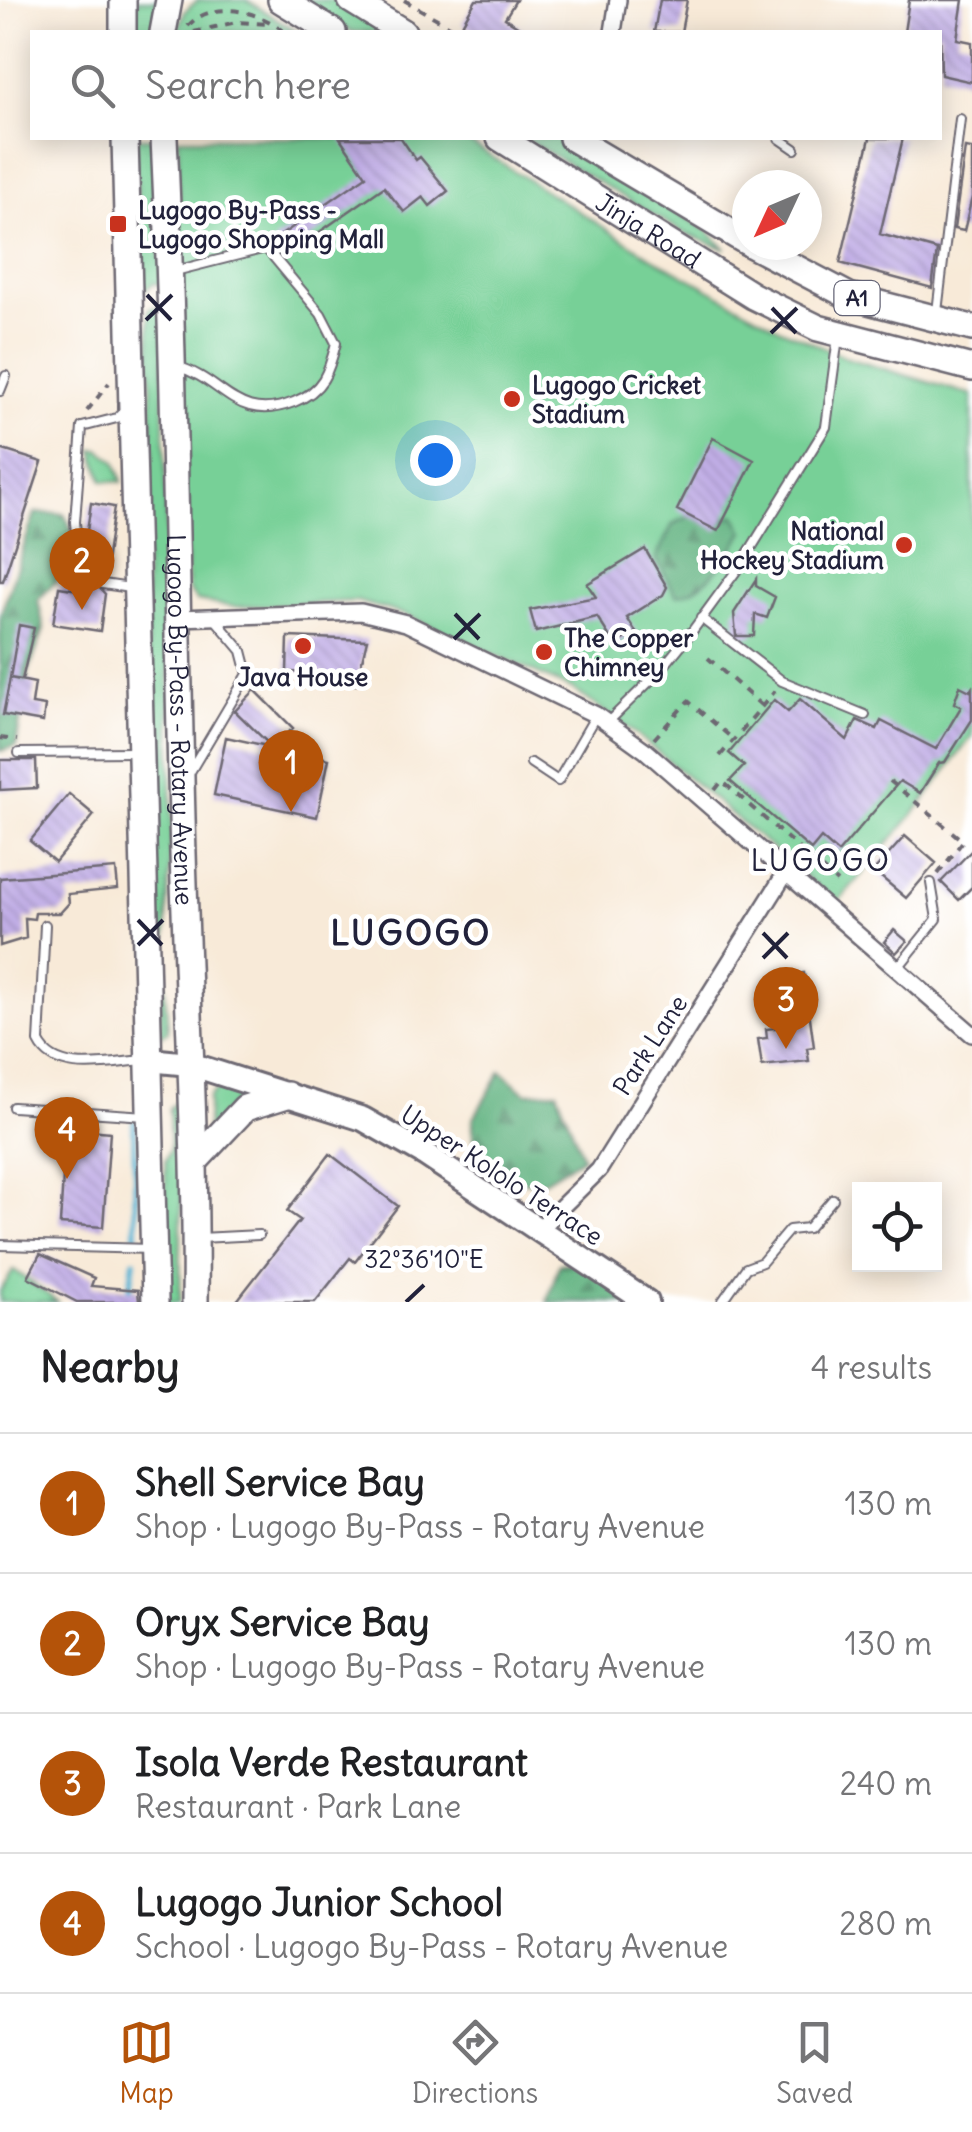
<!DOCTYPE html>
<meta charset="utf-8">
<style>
body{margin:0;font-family:Delius,sans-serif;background:#f6f6f6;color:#202124}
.controls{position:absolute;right:30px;bottom:30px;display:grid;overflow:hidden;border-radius:0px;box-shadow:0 5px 25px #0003}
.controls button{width:90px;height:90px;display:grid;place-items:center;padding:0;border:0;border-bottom:2px solid #e0e0e0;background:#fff;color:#202124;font:50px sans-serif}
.compass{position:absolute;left:732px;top:170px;width:90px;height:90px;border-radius:50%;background:#fff;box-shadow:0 5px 25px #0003;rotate:226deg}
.you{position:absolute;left:435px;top:460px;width:35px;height:35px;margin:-25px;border:8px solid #fff;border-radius:50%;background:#1a73e8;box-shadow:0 0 0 15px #1a73e833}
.badge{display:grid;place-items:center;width:65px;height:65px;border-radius:50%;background:#b45309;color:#fff;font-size:32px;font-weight:700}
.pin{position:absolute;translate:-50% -82px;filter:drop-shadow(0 2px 5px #0008)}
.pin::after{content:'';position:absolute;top:52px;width:35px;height:30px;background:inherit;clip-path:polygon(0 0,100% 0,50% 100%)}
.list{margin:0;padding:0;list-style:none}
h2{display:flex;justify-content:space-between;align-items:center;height:130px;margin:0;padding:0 40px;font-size:42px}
h2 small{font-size:32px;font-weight:400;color:#757577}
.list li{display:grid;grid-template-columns:65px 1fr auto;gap:30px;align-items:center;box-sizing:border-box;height:140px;padding:0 40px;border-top:2px solid #e0e0e0}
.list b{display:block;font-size:38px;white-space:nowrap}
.list p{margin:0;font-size:32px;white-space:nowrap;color:#757577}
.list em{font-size:32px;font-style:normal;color:#757577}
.icon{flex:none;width:55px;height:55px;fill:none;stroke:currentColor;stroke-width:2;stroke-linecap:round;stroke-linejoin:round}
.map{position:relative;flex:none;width:972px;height:1302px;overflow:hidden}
.search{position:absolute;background:#fff;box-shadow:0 5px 25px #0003;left:30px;right:30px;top:30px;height:110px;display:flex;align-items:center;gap:25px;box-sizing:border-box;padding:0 35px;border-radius:0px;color:#757577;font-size:38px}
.sheet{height:690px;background:#fff}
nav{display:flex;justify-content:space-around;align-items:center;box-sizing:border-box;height:140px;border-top:2px solid #e0e0e0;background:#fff;font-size:28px;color:#757577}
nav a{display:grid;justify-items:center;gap:5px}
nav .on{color:#b45309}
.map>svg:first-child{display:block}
.green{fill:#77d097;stroke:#4c7969;stroke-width:2.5}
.forest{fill:url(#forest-firs);stroke:#426a5e;stroke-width:2.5}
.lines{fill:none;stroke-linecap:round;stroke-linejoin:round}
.stream{stroke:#55b4d4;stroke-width:6}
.building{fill:url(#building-back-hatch)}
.service-casing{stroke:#6d6872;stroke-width:12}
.minor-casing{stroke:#6d6872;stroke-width:20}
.secondary-casing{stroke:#6d6872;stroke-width:28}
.primary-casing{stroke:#6d6872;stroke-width:30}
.trunk-casing{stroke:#6d6872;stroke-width:30}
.path{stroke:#6d6872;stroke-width:4;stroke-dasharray:8 8;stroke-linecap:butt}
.service{stroke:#fff;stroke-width:8}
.minor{stroke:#fff;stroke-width:15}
.secondary{stroke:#fff;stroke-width:22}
.primary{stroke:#fff;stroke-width:25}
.trunk{stroke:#fff;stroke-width:25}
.ticks{fill:none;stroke:#22223b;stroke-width:4}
.poi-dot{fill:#c8321e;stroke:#fff;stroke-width:4}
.labels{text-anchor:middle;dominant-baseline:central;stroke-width:9;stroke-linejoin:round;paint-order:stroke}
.shield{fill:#fff;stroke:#646476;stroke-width:2.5}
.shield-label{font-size:22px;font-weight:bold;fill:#22223b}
.poi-label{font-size:25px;font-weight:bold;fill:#22223b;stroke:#fff;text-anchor:start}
.street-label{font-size:25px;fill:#22223b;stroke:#fff}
.quarter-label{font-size:30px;letter-spacing:2.5px;fill:#22223b;stroke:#fff}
.district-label{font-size:35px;font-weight:bold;letter-spacing:2.5px;fill:#22223b;stroke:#fff}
.ticks-label{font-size:25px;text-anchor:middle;fill:#22223b;stroke:#fff;stroke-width:9;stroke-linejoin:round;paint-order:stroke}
</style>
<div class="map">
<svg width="972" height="1302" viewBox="0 0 972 1302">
<defs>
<pattern id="forest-firs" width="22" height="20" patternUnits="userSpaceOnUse" patternTransform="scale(2.5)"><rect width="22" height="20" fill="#61b280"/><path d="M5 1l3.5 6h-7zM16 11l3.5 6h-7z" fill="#50906a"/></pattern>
<pattern id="building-back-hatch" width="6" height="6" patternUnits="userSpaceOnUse" patternTransform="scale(2.5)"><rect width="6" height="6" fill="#c1aee6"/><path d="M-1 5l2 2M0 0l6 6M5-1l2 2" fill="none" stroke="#a695c6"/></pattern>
</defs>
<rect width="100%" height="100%" fill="#fff"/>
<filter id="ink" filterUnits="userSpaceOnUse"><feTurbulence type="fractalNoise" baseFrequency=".01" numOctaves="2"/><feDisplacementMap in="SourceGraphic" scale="20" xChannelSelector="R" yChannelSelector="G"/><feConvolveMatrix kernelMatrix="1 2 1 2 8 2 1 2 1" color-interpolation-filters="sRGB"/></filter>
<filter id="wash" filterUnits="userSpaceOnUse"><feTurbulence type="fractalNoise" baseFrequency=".0048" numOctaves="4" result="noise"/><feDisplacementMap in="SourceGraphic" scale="40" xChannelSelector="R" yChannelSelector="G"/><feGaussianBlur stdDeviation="2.25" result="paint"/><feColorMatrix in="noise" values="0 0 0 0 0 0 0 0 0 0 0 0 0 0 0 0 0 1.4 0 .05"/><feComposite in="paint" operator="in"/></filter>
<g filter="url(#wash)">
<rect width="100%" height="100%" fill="#f8ead8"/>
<!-- green -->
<path class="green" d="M137,0H158L155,32H136Z
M198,0H246L298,32H177L185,11Z
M298,0H333L386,32H352Z
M134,138H154L162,285L154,283L143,292Z
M178,138H462L651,257L781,329L850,359L972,395V736L917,810L837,903L636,734L574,690L406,615L356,601L235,607L197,601L188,589L185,534Z
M524,138H556L708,231L726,249L686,234Z
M154,307L162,310L172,822L164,976L168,1031L161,1036L145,569L152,426L149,309Z
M99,449L115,461L122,482L103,481L93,450Z
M222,1085L260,1095L234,1102L206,1132L209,1096Z
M178,1101L183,1106L180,1302H167L165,1161L170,1149L169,1108Z
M14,1270L58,1302H0V1291Z"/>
<!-- forest -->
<path class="forest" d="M35,513L64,514C89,556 66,570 38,600L44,629L28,673L16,746L0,751V616Z
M697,513L718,522L735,515L744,532C728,556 706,592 676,595L656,558L673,524Z
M501,1071L526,1093L557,1091L583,1157L542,1182L495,1181L473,1156V1119Z
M601,1259L631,1302H547L559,1264Z"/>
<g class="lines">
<!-- stream -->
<path class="stream" d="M134,1122L136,1236
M128,1302L134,1261"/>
</g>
<g id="blocks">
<!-- building -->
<path class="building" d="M476,0H516L505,18L527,32H476L462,24Z
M660,0H687L681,32H654Z
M909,0H963L957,39L972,42V82L941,75L940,32H904Z
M340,138H401L416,160L420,157L448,191L430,206L423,197L404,212L384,187L285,256L274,240L366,176Z
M870,138H903L880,234L937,250L932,288L840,263Z
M965,148L972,149V197L964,231L954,229Z
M713,438L754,460L718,531L677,510Z
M0,449L42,462L3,581H0Z
M91,503L114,507L104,577L96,584L105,594L100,631L53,624L59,587L78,590L87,581L85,545Z
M645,549L667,587L663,595L627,618L636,632L615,645L597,617L536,632L530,610L596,597L587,584Z
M756,579V586L775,597L767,618L755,614L754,636H736L734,613Z
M19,625L34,628L22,680L10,678Z
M288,637L367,640L356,685L323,683L324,673L287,672Z
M10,678L35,683L32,704L45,706L43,722L3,715Z
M960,686L970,691L972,688V720L945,762L939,763L920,793L900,781L838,853L821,838L811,850L730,781L744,766L729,753L774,700L788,712L800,699L847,740L857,720L877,729L881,721L936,749L961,707L954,703Z
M255,690L293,728L274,747L329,759L317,817L214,795L226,737L272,747L235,711Z
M0,760H36L37,788L0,790Z
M69,794L94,815L55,862L30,841Z
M905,836L936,863L906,898L874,871Z
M972,850V887L959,900L941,882Z
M116,869L118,889L68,894L69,903L60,913H35L34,919L25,918L26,938L0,946V878Z
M894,930L907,941L896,953L884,942Z
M804,973L814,1047L807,1048L809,1061L762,1066L758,1039L767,1038L766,1029L792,1026L784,976Z
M66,1128L110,1132L103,1227L60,1224Z
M330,1154L398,1206L355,1262L350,1258L315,1302H236L300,1220L287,1211Z
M40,1254L94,1278L91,1286L138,1290L139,1302H77L28,1277Z"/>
</g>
</g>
<g filter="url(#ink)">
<use href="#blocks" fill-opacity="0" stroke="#6d6872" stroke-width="2.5"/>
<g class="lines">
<!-- service casing -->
<g class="service-casing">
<path id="service" d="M779,138L795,149
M937,312L960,119
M175,366C224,378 235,425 294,402C323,391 329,372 336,343L321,314L266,248L175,271
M0,391L6,376
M80,579L75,522L82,427L117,418L124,411
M103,584L130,588
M701,618L782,681L865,715
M607,723L659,672L693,630L742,563L826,427L838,337
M19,753L134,752
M531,763L558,781L596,715
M190,772L248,674L242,651L215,619
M45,925L39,1042C56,1077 112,1062 144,1060
M896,970L937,919L931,883
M13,1107L146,1116
M200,1238L259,1235
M0,1245L151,1249
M722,1302L746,1268L762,1262L789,1230L808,1228L833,1199"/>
</g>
<!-- minor casing -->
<g class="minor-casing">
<path id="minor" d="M613,32L618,0
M178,618L361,612L406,623L596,715L646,751L972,1034
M538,1230L599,1170L785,874"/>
</g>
<!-- secondary casing -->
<g class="secondary-casing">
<path id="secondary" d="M149,1060L190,1064L363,1119L426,1155L647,1302"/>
</g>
<!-- primary casing -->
<g class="primary-casing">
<g id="primary">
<path d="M123,32V0"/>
<path d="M163,32L169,0"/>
<path d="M125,138L155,1302"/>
<path id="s1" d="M164,138C175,364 176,591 182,818C186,980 197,1140 195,1302"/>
<path d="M197,1159L245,1108L287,1095"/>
</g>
</g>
<!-- trunk casing -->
<g class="trunk-casing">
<g id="trunk">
<path d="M281,0L333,32"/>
<path d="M351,0L403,32"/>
<path id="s2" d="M500,138L753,296L818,328L972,368"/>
<path d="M572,138L747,242"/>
<path d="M752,245L849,296L972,328"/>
</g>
</g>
<!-- path -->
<path class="path" d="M404,0L460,32
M188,26C211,0 257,9 285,32
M194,32L236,22L269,24
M87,411L109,383
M708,658L762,706
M0,738L17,740
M654,739L688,701L733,739
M720,756L775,691
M890,781L963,841L938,874
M715,790L722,781L837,882"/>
<!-- service -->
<use href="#service" class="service"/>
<!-- minor -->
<use href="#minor" class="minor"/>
<!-- secondary -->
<use href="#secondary" class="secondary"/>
<!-- primary -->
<use href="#primary" class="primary"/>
<!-- trunk -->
<use href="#trunk" class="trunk"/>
</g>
</g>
<!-- ticks -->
<path class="ticks" d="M147,295L171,320M772,308L796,333M146,320L172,295M771,333L797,308M455,614L479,639M454,639L480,614M138,920L162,945M763,933L787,958M138,945L163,920M763,958L788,933M406,1302L424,1285"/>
<!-- markers -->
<g class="poi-dot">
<rect x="108" y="214" width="20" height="20" rx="5"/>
<circle cx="512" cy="399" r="10"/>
<circle cx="904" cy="545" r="10"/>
<circle cx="303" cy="646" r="10"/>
<circle cx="544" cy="652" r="10"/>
</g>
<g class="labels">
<!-- shield labels -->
<rect class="shield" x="834.5" y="281" width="45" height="34" rx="8"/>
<g class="shield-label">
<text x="857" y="298">A1</text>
</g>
<!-- poi labels -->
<g class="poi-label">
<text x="138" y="210">Lugogo By-Pass -<tspan x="138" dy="29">Lugogo Shopping Mall</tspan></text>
<text x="532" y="385">Lugogo Cricket<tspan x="532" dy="29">Stadium</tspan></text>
<text x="884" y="531" text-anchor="end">National<tspan x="884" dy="29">Hockey Stadium</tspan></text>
<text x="564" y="638">The Copper<tspan x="564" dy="29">Chimney</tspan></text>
<text x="303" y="677" text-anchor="middle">Java House</text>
</g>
<!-- street labels -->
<g class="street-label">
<text stroke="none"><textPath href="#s2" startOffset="175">Jinja Road</textPath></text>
<text stroke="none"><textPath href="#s1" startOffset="582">Lugogo By-Pass - Rotary Avenue</textPath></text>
<text transform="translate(650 1045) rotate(-57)">Park Lane</text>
<text transform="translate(502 1175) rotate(33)">Upper Kololo Terrace</text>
</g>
<!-- quarter labels -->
<g class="quarter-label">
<text x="821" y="860">LUGOGO</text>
</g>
<!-- district labels -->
<g class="district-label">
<text x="411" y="932">LUGOGO</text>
</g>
</g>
<g class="ticks-label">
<text x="424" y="1268">32°36'10"E</text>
</g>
</svg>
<div class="controls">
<button><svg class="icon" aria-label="locate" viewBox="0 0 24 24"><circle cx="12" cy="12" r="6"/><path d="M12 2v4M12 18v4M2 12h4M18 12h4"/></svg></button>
</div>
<svg class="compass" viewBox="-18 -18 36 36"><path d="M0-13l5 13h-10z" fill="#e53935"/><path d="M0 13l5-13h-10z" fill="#757577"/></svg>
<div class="you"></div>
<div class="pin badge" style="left:291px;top:812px">1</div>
<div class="pin badge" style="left:82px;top:610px">2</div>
<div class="pin badge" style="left:786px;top:1049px">3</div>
<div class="pin badge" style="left:67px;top:1179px">4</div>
<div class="search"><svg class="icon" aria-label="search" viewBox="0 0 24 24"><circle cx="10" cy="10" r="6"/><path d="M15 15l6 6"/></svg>Search here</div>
</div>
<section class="sheet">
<h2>Nearby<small>4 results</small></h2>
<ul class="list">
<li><span class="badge">1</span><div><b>Shell Service Bay</b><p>Shop · Lugogo By-Pass - Rotary Avenue</p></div><em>130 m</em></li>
<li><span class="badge">2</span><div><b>Oryx Service Bay</b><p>Shop · Lugogo By-Pass - Rotary Avenue</p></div><em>130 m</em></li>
<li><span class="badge">3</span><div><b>Isola Verde Restaurant</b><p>Restaurant · Park Lane</p></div><em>240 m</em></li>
<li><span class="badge">4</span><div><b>Lugogo Junior School</b><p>School · Lugogo By-Pass - Rotary Avenue</p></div><em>280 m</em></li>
</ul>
</section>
<nav>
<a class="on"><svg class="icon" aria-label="map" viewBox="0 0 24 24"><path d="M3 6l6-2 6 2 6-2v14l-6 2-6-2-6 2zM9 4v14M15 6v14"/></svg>Map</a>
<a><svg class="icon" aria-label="directions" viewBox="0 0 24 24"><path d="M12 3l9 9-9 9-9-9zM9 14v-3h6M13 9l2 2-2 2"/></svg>Directions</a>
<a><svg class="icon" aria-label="saved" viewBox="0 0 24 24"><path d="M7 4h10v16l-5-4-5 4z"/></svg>Saved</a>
</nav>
